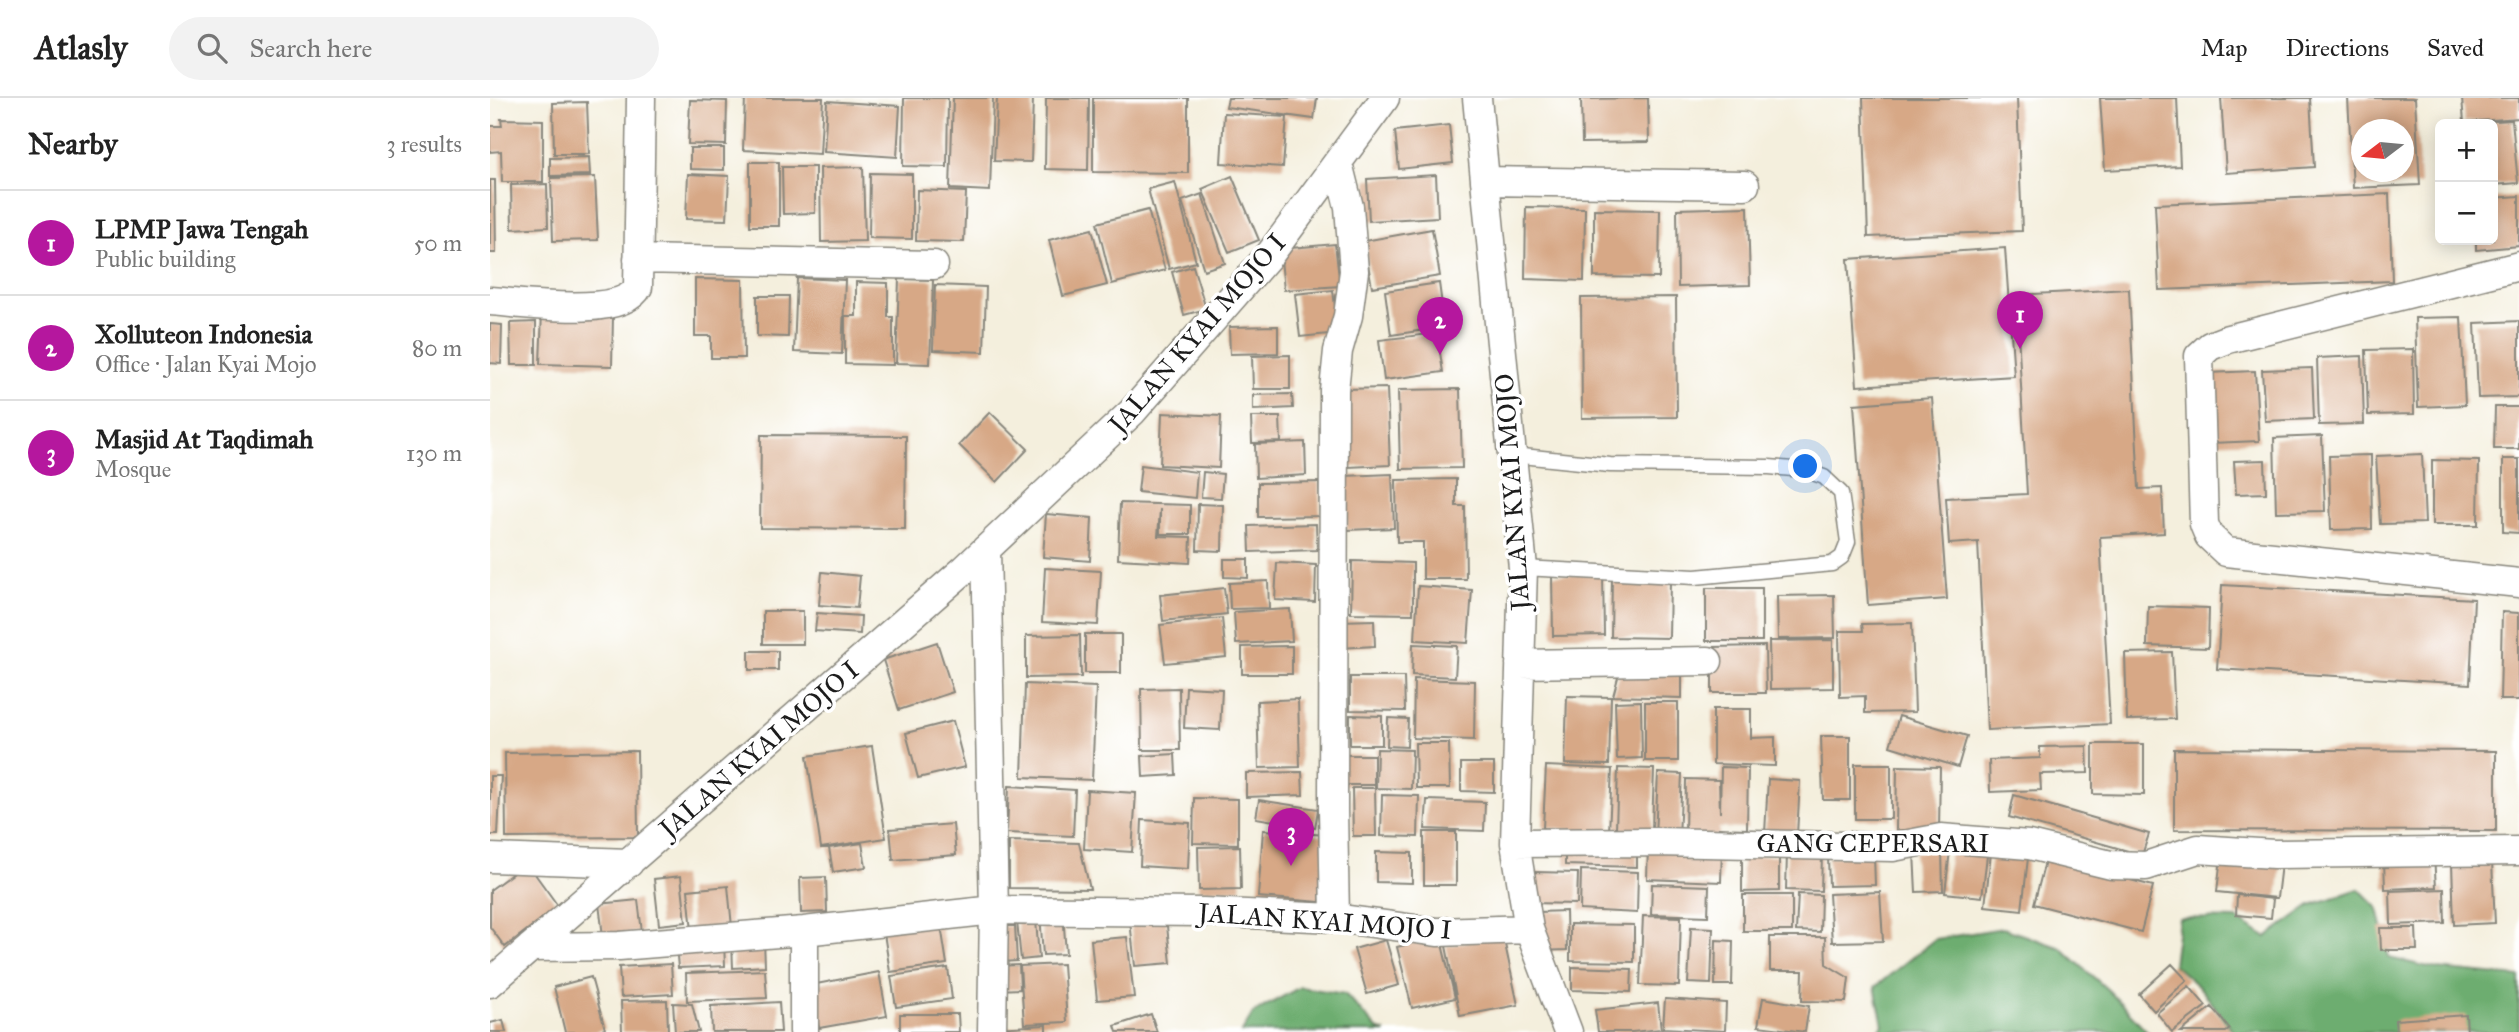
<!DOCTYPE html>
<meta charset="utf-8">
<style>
body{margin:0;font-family:"IM FELL Great Primer",serif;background:#f2f2f2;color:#222}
.controls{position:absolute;right:21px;top:21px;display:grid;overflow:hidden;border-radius:10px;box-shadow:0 4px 18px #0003}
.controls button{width:63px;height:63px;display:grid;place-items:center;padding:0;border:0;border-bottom:2px solid #e0e0e0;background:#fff;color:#222;font:35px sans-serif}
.compass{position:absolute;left:1861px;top:21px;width:63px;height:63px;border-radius:50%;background:#fff;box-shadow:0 4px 18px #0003;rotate:254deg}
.you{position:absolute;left:1316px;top:369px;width:24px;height:24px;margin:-18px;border:5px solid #fff;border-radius:50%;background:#1a73e8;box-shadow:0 0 0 10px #1a73e833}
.badge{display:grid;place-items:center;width:46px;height:46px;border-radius:50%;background:#b5179e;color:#fff;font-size:23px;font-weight:700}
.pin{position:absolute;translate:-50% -58px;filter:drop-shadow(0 2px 4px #0008)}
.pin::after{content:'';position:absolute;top:37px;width:24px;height:21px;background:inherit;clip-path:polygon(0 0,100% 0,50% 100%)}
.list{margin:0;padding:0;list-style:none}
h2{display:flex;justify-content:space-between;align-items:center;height:91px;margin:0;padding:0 28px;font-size:30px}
h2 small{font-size:23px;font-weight:400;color:#767676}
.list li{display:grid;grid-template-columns:46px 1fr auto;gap:21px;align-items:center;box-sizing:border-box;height:105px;padding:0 28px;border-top:2px solid #e0e0e0}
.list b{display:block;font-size:26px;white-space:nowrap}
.list p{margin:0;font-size:23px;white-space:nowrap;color:#767676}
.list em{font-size:23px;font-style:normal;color:#767676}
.icon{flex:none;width:38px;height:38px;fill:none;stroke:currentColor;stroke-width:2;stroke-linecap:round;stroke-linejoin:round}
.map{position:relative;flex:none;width:2029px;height:934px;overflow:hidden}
header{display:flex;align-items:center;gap:42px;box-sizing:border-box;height:98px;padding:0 35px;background:#fff;border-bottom:2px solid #e0e0e0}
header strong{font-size:33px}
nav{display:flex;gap:38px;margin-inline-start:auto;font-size:24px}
.search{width:490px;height:63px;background:#f2f2f2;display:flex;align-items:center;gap:18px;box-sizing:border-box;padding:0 24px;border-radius:38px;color:#767676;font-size:26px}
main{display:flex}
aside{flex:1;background:#fff}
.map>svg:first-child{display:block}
.forest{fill:#6dad70;stroke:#446446;stroke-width:2}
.building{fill:#d7a886;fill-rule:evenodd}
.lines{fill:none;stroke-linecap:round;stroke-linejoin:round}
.lane-casing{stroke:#88867c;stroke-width:17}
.street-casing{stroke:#88867c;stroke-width:31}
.lane{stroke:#fff;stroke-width:14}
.street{stroke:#fff;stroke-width:28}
.labels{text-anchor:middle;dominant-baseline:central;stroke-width:7;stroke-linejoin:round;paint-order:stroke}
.street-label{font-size:26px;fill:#1c1c1c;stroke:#fff}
</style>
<header>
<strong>Atlasly</strong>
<div class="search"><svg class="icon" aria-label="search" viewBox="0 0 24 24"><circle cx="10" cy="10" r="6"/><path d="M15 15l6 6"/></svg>Search here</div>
<nav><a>Map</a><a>Directions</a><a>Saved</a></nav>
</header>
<main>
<aside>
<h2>Nearby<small>3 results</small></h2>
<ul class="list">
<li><span class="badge">1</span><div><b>LPMP Jawa Tengah</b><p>Public building</p></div><em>50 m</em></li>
<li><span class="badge">2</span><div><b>Xolluteon Indonesia</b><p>Office · Jalan Kyai Mojo</p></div><em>80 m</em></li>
<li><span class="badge">3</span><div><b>Masjid At Taqdimah</b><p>Mosque</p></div><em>130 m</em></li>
</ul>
</aside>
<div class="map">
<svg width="2029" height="934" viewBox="0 0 2029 934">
<rect width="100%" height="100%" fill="#fff"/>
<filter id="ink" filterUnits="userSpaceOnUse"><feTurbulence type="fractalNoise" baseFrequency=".0143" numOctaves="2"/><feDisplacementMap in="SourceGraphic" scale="14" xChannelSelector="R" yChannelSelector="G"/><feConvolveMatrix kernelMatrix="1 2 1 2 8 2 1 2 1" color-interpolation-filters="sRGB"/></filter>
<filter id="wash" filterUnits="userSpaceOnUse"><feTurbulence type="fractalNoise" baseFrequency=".00686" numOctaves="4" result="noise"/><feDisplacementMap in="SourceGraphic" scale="28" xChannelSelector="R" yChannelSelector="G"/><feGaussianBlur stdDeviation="1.57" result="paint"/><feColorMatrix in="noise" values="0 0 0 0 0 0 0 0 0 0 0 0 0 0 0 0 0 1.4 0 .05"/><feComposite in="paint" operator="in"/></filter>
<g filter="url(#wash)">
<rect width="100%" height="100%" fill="#f4efdd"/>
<!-- forest -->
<path class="forest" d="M1869,791L1888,810L1899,860L1948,871L2029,879V934H1744L1711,891L1683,866L1689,820L1747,821L1776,839L1821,807Z
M1513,830L1571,850L1619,893L1658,934H1387L1393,927L1385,889L1445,841Z
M810,889L855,896L887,931L896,934H752L763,915Z"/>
<g id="blocks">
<!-- building -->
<path class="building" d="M255,0H333L330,56L253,52Z
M414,0H458L457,69L413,68Z
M463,0H503L500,93L460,91Z
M507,0H543L541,64L504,63Z
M556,0H599L598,72L555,71Z
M603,0H698V75L603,74Z
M738,0H827L824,21L736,9Z
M1158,0L1159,44L1092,45L1091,1Z
M1373,0H1527L1532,133L1378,139Z
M1610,0H1687L1690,68L1615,72Z
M1731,0H1820L1824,69L1736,75Z
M1858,0H1925L1930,87L1863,90ZM1871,32H1913V74H1871Z
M1972,0H2029V20L1974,24Z
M200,2L237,3L236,47L198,46Z
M337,3L410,8L407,59L334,54Z
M97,4L99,56H64L63,5Z
M734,15L797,19L793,69L731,65Z
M11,21L53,22V84H12L11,53L0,54V28H12Z
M2022,22L2028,85L2003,87V26H1992L1991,24Z
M959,27L963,65L909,71L905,33Z
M200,50H234V72L200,71Z
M99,59L100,77L60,78V60Z
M260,64H289V128H260Z
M292,69H325V115L293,116Z
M373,69L375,143L331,144L330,70Z
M380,75L422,76V141L379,140Z
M198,76L239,78L237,122L196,121Z
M946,77L948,119L879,123L877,81Z
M742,78L769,142L739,154L712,91Z
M105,79L108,142L63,143L61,80Z
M0,82H5L6,155H0Z
M685,84L706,164L679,171L658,91Z
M57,86L58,129L22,131L21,87Z
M427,92L476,94L474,144L426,143Z
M712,96L735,165L714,172L692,103Z
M1899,96L1902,183L1669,192L1665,106Z
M2029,98V148L1986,152V142H2003V100Z
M1036,109L1095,110L1094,183L1035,181Z
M1258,109L1260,187L1188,189L1187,111Z
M1104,111L1170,112L1169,180L1104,179Z
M658,112L675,172L622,186L607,125Z
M602,131L617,187L573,198L559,142Z
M942,131L950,178L882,189L874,143Z
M845,146L850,188L794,192L790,151Z
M1515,150L1524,278L1367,288L1358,161Z
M703,168L716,211L694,217L682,174Z
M307,180L355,182L352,256L304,254Z
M205,181L253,182L254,260H221V238H205Z
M409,181L443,182L440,266L406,265Z
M366,184L398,185V219H403V267L355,266V218H366Z
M949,185L955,229L901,237L895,193Z
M445,187L496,189L494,254L443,252Z
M1639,191L1649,391L1672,390L1674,435L1610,439L1620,626L1497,632L1488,444L1459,446L1456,400L1537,396L1526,197Z
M843,192L848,235L810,239L805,196Z
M267,198H299L298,239L267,238Z
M1186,199L1187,319L1092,320L1091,200Z
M52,214L123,217L122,268L50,266Z
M1971,219L1975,307L1928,309L1925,220Z
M2029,223V299L1988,300L1985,225Z
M46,224V267H21L20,225Z
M0,226L12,227L11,266L0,265Z
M788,228V255L740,256L739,229Z
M947,235L953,274L894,282L889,242Z
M1923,251L1924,316L1878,317L1876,252Z
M800,257V291H763L762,258Z
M1872,258L1874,326L1829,327L1827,260Z
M1822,270L1824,321L1775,323L1772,272Z
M1765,273L1769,343L1721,345L1718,275Z
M897,290L900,367L858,369L854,291Z
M970,291L972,370L910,371L908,292Z
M802,296L803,310L763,312V297Z
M1442,300L1457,501L1378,507L1364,306Z
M2005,309H2029V351H2004Z
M500,314L538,351L507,384L469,347Z
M672,315L731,318L729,370L670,367Z
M761,319H790L791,344L762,345Z
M271,337L416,338L415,431L270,430Z
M1832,338L1835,413L1786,414L1784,340Z
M815,344L816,377L766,380L765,346Z
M1932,356L1935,425L1890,426L1886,358Z
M1881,357L1882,431L1841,432L1839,358Z
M2013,361H2029V435L2013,434Z
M1775,362L1776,395L1746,396L1744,363Z
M1942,362L1989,363L1988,427H1942Z
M651,367L707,374L705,400L648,394Z
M713,374L733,376L731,400L711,399Z
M902,376L904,430L857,432L854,378Z
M966,381V408H975L976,481H933V444H907L906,382Z
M829,384L830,418L768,419V385Z
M630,405L700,407V436H670V411L668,438L701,439L700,465L628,461Z
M708,406L733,407L732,453L707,452Z
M556,416L602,420L600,463L553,459Z
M826,426L827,452L760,454L759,428Z
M734,461H758V480L734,479Z
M862,463L923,465V516L861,515Z
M787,465L826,467L825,504L785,502Z
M555,470L611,473L608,527L552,524Z
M332,474L370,478L367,510L329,507Z
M1113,476L1114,537L1063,538L1062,477Z
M1122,480L1180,482L1179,540L1121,539Z
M778,483L779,510L740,511L739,485Z
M1732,487L1984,501L1980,586L1727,571Z
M928,488L982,492L978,545L925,542Z
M734,490L737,516L673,523L670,497Z
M1216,490H1272V543H1216Z
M1344,497L1345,540L1288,541L1287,498Z
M1658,508L1719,510L1718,550L1657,548Z
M800,511L802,543L746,546L744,514Z
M273,513H313V546H273Z
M2012,514L2029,515V602H2010Z
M327,515L371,518L370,536L325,533Z
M732,520L736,559L675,565L670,527Z
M884,522L885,548L850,550L849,523Z
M1422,525L1425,614L1375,615V598L1350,599L1349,533H1373L1372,526Z
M595,536H631V575H595Z
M590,537L591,579L536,580V538Z
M1343,542V590L1280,591L1279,543Z
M447,544L463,594L409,612L393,562Z
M923,546L967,548L965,579L922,577Z
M802,548V576H752V549Z
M1275,548L1276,595H1222V549Z
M259,553H288V572H259Z
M1682,554L1685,621L1637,622L1635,555Z
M1192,568V600L1123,598L1130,572Z
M860,579H914L915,613L860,612Z
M924,581L985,583L984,642L923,640Z
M535,586L606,589L602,682L532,679Z
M696,589L732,591L730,632L694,630Z
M689,590L690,652H652L651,591Z
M1077,598L1121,599L1119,667L1075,666Z
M808,601L810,669L769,670L767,603Z
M1151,603L1152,660L1127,661L1125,604Z
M1155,604H1188V663H1155Z
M1223,611H1261V640L1285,639V668L1223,666Z
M860,617L892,618V647H860Z
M1409,618L1477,638L1468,669L1400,648Z
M898,620L918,621L917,649L897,648Z
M463,623L475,669L428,680L416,635Z
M1331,638H1360V702H1333Z
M925,645H959L960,690H926Z
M1603,646H1654V697L1603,696Z
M382,648L396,740L331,750L317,658Z
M1597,648L1598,675L1550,676L1551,692L1500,694L1499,662L1550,660V649Z
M887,651L922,652L921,691L886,690Z
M1684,651L2006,653V733L1684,732Z
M147,653L148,739L16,740L15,655Z
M685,656L686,677L653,679L652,658Z
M846,657H884V687H846Z
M971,665H1004V694L971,693Z
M1365,666H1401V721H1365Z
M1056,668L1122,671L1119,734L1053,730Z
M1407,668L1450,669L1449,733L1406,732Z
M1231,669L1258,670L1257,731L1229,730V738H1195L1196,681L1229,682L1230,715Z
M1128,670L1164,671L1162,732L1126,731Z
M812,674L813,697L756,699V675Z
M1168,675L1192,676L1189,739L1165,738Z
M0,678H11L8,737H0Z
M1278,681L1310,683L1307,737L1275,735Z
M519,688L585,692L583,738L517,735Z
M862,690H885L886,738H863Z
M597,692L646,695L642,754L594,751Z
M892,697L929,698L928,739L891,738Z
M1524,697L1659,736L1652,757L1519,719Z
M704,700L748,701V746L703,745Z
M769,702L828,711L825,730L766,720Z
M937,702L995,704L994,733L935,731Z
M652,722L700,725L698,771L650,768Z
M463,726L466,757L403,762L400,731Z
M773,732L835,737L830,804L768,799Z
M934,734H966V787H934Z
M519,743L589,745L600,791L519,790Z
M1461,744L1498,749L1492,799L1455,795Z
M372,745L376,769L343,774L339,750Z
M1075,746L1147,748V769L1075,767Z
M750,748L751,791L709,792L708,749Z
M1158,748L1232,751L1231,784L1157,781Z
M1452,753L1453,793L1426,794L1424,754Z
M886,754L922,755V785L886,784Z
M1297,755L1332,756L1331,793L1296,792Z
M1501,755L1538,760L1532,812L1495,808Z
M1384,757L1385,787L1339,788L1338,759Z
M1252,758H1289V793L1252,794Z
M1731,759L1791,766L1787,800L1727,794Z
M1944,759L1946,789L1895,791L1894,762Z
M1556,760L1663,788L1651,834L1544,806Z
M2002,764L2005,825L1964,827L1962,765Z
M37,765L68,808L15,849L0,829V792Z
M1091,772L1148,774L1147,815L1090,812Z
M1044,774L1088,775L1087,806L1043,805Z
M191,778L196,824L169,827L164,781Z
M336,779L337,814L311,815L310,780Z
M1162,786L1219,788L1218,818L1161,816Z
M238,788L242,829L202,833L198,792Z
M1954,791L1955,825L1901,827L1900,793Z
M1390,794L1393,843L1342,844L1339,796Z
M1308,796L1331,797L1330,834L1306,833Z
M1253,797H1302V833H1253Z
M1747,797L1783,801L1781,820L1746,817Z
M148,802L152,834L113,838L109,806Z
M1076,813L1077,852L1050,853L1048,814Z
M573,814L576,856L553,857L550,816Z
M1153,818L1191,819L1189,888L1150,887Z
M676,819L681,865L645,868L640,823Z
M450,821L457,866L400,874L393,829Z
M546,822L549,860L531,862L527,824Z
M1080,826L1144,827V864L1080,863Z
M510,828H525L527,863L511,864Z
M1201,829L1223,830L1221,886L1198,885Z
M1890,830H1926L1927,852H1891Z
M1013,837L1028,907L970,918L956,848Z
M950,838L965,900L922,910L907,849Z
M637,839L644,899L607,902L601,842Z
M1280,839H1335L1336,866L1359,880L1356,904L1312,903L1313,873H1280Z
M896,842L909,887L877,896L864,851Z
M1226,842L1243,843L1242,887H1225Z
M274,843L275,868L243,870L242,845Z
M234,844L235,868L188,870L186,846Z
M181,866L183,896L131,899L129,869Z
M573,866L577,924L534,926L530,868Z
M1682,866L1697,882L1664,913L1649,896Z
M529,867L530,891L508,892L507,868Z
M1082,869L1142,871L1141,894L1082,892Z
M458,870L462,901L406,909L401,878Z
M275,872L277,900L197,903L196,875Z
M389,874L397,918L329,930L321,887Z
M101,879L115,931L104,934H75L64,889Z
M1699,888L1716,908L1682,934L1667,915Z
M1273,900L1319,908L1315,934L1268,928Z
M1175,901L1236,905L1235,933L1173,930Z
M177,902L178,934H132L131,903Z
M289,904L291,934H222L221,908Z
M183,905L202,906L209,934H185Z
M1168,905L1171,931L1142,934H1108L1105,912Z
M1722,909L1740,931L1736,934H1691Z
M410,916H468L469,934H410Z
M661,916L667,934H627L625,928Z
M1976,917L1977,934H1906L1905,922Z
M13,922L16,934H0V925Z
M556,927V934H507L506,930Z"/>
</g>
</g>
<g filter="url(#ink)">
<use href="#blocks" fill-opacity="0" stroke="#88867c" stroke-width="2"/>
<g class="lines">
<!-- lane casing -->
<g class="lane-casing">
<path id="lane" d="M1022,357L1120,367L1279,369L1314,372L1334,379L1351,395L1358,444L1352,459L1342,466L1205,479L1033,470"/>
</g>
<!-- street casing -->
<g class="street-casing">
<path id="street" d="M987,0L1033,470L1025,745L1039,831L1078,934
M995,83L1255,87
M148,161L444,167
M2029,168L1738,241L1720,248L1709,258L1714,426L1719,438L1736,454L2029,485
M0,203C32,205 132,221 148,189L151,0
M496,451L504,812L502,934
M1030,566L1218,563
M1025,745L1166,744L1403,749L1451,740L1539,747L1621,767L1656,768L1708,751L1784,756L2029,753
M0,760L139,765
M845,820L843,712L844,292L848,253L858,218L864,173L859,109L848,65
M314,833V934
M41,849L129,848L314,833L504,812L713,814L845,820L947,834L1039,831
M0,885L475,471L642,314L781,155L895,0"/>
</g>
<!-- lane -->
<use href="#lane" class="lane"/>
<!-- street -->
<use href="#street" class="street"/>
</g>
</g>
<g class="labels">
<!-- street labels -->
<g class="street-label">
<text transform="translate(707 235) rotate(-49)">JALAN KYAI MOJO I</text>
<text transform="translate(1022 394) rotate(-94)">JALAN KYAI MOJO</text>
<text transform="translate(269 651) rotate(-41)">JALAN KYAI MOJO I</text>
<text x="1383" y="745">GANG CEPERSARI</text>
<text transform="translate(835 823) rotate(4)">JALAN KYAI MOJO I</text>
</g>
</g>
</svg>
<div class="controls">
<button>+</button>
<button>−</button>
</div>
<svg class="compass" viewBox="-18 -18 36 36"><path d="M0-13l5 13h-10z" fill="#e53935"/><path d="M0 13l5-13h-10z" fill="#767676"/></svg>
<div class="you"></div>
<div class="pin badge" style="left:1530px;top:251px">1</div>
<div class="pin badge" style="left:950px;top:257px">2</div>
<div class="pin badge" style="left:801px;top:768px">3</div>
</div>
</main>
